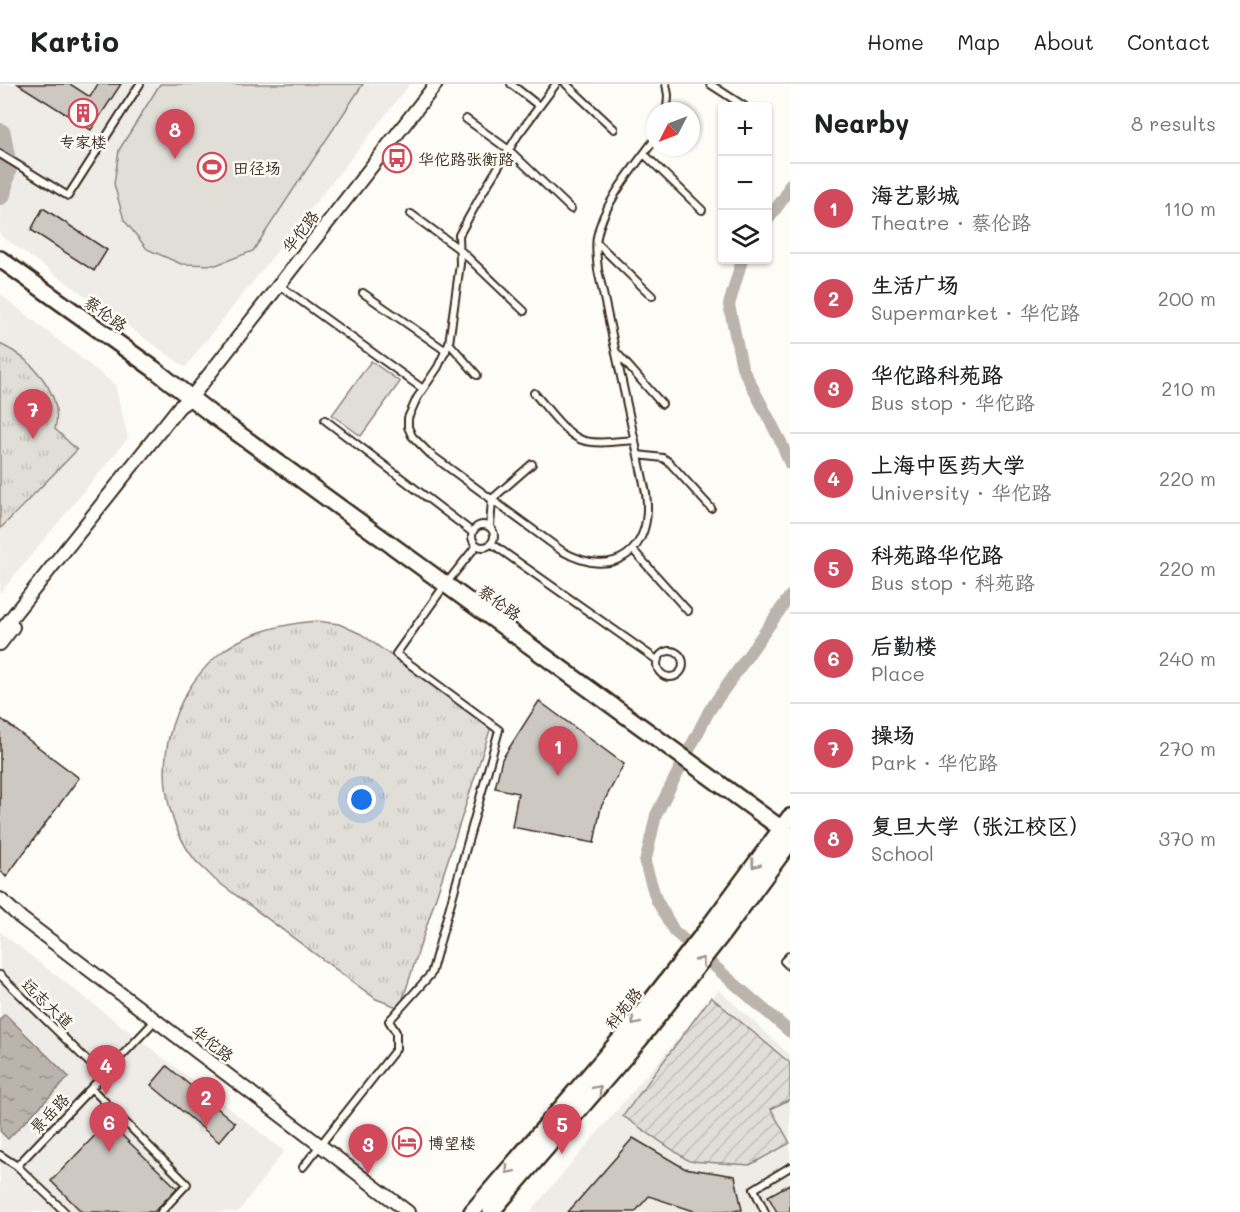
<!DOCTYPE html>
<meta charset="utf-8">
<style>
body{margin:0;font-family:Mali,"LXGW WenKai TC",sans-serif;background:#f6f6f6;color:#202124}
.controls{position:absolute;right:18px;top:18px;display:grid;overflow:hidden;border-radius:6px;box-shadow:0 2px 4px #0004}
.controls button{width:54px;height:54px;display:grid;place-items:center;padding:0;border:0;border-bottom:2px solid #e0e0e0;background:#fff;color:#202124;font:30px sans-serif}
.compass{position:absolute;left:646px;top:18px;width:54px;height:54px;border-radius:50%;background:#fff;box-shadow:0 2px 4px #0004;rotate:228deg}
.you{position:absolute;left:362px;top:716px;width:21px;height:21px;margin:-15px;border:4px solid #fff;border-radius:50%;background:#1a73e8;box-shadow:0 0 0 9px #1a73e833}
.badge{display:grid;place-items:center;width:39px;height:39px;border-radius:50%;background:#d1495b;color:#fff;font-size:20px;font-weight:700}
.pin{position:absolute;translate:-50% -50px;filter:drop-shadow(0 2px 3px #0008)}
.pin::after{content:'';position:absolute;top:32px;width:21px;height:18px;background:inherit;clip-path:polygon(0 0,100% 0,50% 100%)}
.list{margin:0;padding:0;list-style:none}
h2{display:flex;justify-content:space-between;align-items:center;height:78px;margin:0;padding:0 24px;font-size:26px}
h2 small{font-size:20px;font-weight:400;color:#757577}
.list li{display:grid;grid-template-columns:39px 1fr auto;gap:18px;align-items:center;box-sizing:border-box;height:90px;padding:0 24px;border-top:2px solid #e0e0e0}
.list b{display:block;font-size:22px;white-space:nowrap}
.list p{margin:0;font-size:20px;white-space:nowrap;color:#757577}
.list em{font-size:20px;font-style:normal;color:#757577}
.icon{flex:none;width:33px;height:33px;fill:none;stroke:currentColor;stroke-width:2;stroke-linecap:round;stroke-linejoin:round}
.map{position:relative;flex:none;width:790px;height:1128px;overflow:hidden}
header{display:flex;align-items:center;gap:36px;box-sizing:border-box;height:84px;padding:0 30px;background:#fff;border-bottom:2px solid #e0e0e0}
header strong{font-size:28px}
nav{display:flex;gap:33px;margin-inline-start:auto;font-size:21px}
main{display:flex}
aside{flex:1;background:#fff}
.map>svg:first-child{display:block}
.built{fill:#efece7}
.park{fill:url(#park-tufts);stroke:#8e847a;stroke-width:1.5}
.garden{fill:url(#garden-furrows);stroke:#8e847a;stroke-width:1.5}
.pitch{fill:#e1ded7;stroke:#8e847a;stroke-width:1.5}
.water{fill:url(#water-ripples);stroke:#887d74;stroke-width:1.5}
.lines{fill:none;stroke-linecap:round;stroke-linejoin:round}
.canal{stroke:#bbb4ad;stroke-width:12}
.river{stroke:#bbb4ad;stroke-width:22}
.building{fill:#cdc8c2;stroke:#3b2a1e;stroke-width:1.5}
.service-casing{stroke:#3b2a1e;stroke-width:10}
.minor-casing{stroke:#3b2a1e;stroke-width:16}
.tertiary-casing{stroke:#3b2a1e;stroke-width:20}
.service{stroke:#fdfcf7;stroke-width:6}
.minor{stroke:#fdfcf7;stroke-width:12}
.tertiary{stroke:#fdfcf7;stroke-width:15}
.oneway{stroke:#9c938a}
.labels{text-anchor:middle;dominant-baseline:central;stroke-width:5;stroke-linejoin:round;paint-order:stroke}
.poi-label{font-size:16px;fill:#3b2a1e;stroke:#fdfcf7;text-anchor:start}
.street-label{font-size:16px;fill:#3b2a1e;stroke:#fdfcf7}
</style>
<header>
<strong>Kartio</strong>
<nav><a>Home</a><a>Map</a><a>About</a><a>Contact</a></nav>
</header>
<main>
<div class="map">
<svg width="790" height="1128" viewBox="0 0 790 1128">
<defs>
<pattern id="park-tufts" width="24" height="20" patternUnits="userSpaceOnUse" patternTransform="scale(1.5)"><rect width="24" height="20" fill="#e1ded7"/><path d="M3 7l-1-3M5 7V3M7 7l1-3M15 17l-1-3M17 17v-4M19 17l1-3" fill="none" stroke="#c2bfb8"/></pattern>
<pattern id="garden-furrows" width="10" height="10" patternUnits="userSpaceOnUse" patternTransform="scale(1.5)"><rect width="10" height="10" fill="#e1ded7"/><path d="M-1 1l2-2M0 10L10 0M9 11l2-2" fill="none" stroke="#c2bfb8"/></pattern>
<pattern id="water-ripples" width="26" height="14" patternUnits="userSpaceOnUse" patternTransform="scale(1.5)"><rect width="26" height="14" fill="#bbb4ad"/><path d="M2 4q2-2 4 0t4 0M15 11q2-2 4 0t4 0" fill="none" stroke="#99938c"/></pattern>
</defs>
<rect width="100%" height="100%" fill="#fdfcf7"/>
<filter id="ink" filterUnits="userSpaceOnUse"><feTurbulence type="fractalNoise" baseFrequency=".0167" numOctaves="2"/><feDisplacementMap in="SourceGraphic" scale="12" xChannelSelector="R" yChannelSelector="G"/><feConvolveMatrix kernelMatrix="1 2 1 2 8 2 1 2 1" color-interpolation-filters="sRGB"/></filter>
<g filter="url(#ink)">
<!-- built -->
<path class="built" d="M0,0H410L185,283L0,151Z
M0,210L115,301L128,354L0,509Z
M0,848L284,1067L238,1128H0Z
M719,906L790,971V1128H530Z"/>
<!-- park -->
<path class="park" d="M0,260C31,274 64,309 55,345L77,366L0,445Z
M317,537L339,540L361,550L491,643L400,924L376,915L214,795C208,788 200,782 194,775C147,712 159,622 218,571C245,548 282,540 317,537Z"/>
<!-- garden -->
<path class="garden" d="M711,913L790,979V1015L771,1025L790,1059L750,1081L689,1077L623,1032Z"/>
<!-- pitch -->
<path class="pitch" d="M160,0H363L253,167L216,181L181,180L147,165L124,136L114,100L119,66Z
M371,277L400,298L361,352L332,331Z"/>
<!-- water -->
<path class="water" d="M5,930L69,993L8,1055L0,1047V935Z"/>
<g class="lines">
<!-- canal -->
<path class="canal" d="M768,136L785,112L790,100
M742,176L729,221L742,283L781,358L790,380
M790,512L709,627L656,731L645,779L656,815L674,847L790,948"/>
<!-- river -->
<path class="river" d="M0,50L6,83L0,110"/>
</g>
<!-- building -->
<path class="building" d="M18,0H70L90,13L98,0H121L91,46Z
M43,124L107,166L94,187L31,146Z
M539,617L624,680L601,723L594,759L512,743L518,709L495,704L502,675Z
M0,634L79,694L6,793L0,786Z
M167,982L235,1039L219,1058L151,1001Z
M108,1038L177,1104L154,1128H82L51,1097Z
M633,1054L684,1084L735,1092L742,1126L697,1128L649,1112L635,1128H568Z
M790,1100V1128H777L768,1112Z"/>
<g class="lines">
<!-- service casing -->
<g class="service-casing">
<path id="service" d="M511,0L539,22
M556,0L518,51L483,108L459,151L460,180L449,259L438,283L417,314L408,334V343L412,352L430,370L562,467C614,497 654,467 646,409L598,186C597,175 595,164 597,153C603,119 635,82 655,55
M566,0L614,45
M666,0L668,11L667,27
M710,0L744,22
M466,35L509,66L571,125
M0,70L68,112L140,0
M644,70L702,126
M411,130L459,165L524,227
M597,159L652,212
M279,201L423,305
M363,209L446,267
M449,259L477,291
M617,269L662,320
M534,309C546,322 565,350 582,356C598,361 618,357 635,356
M325,336L472,448
M638,371L663,374L669,378L711,424
M472 452a11 11 0 1 1 22 0a11 11 0 1 1-22 0Z
M490,443L492,415L532,380
M491,459L657,576
M633,466L688,527
M657 580a13 13 0 1 1 26 0a13 13 0 1 1-26 0Z
M790,871L784,877L790,883
M0,891L103,992
M91,1004L187,1100L161,1128
M0,1071L17,1082L65,1128
M17,1082L150,942
M303,1083L396,965V948L389,937L431,890L499,646L396,570L445,501L477,461
M765,1128L754,1105L790,1083"/>
</g>
<!-- minor casing -->
<g class="minor-casing">
<path id="minor" d="M0,548L179,323L190,315L436,0
M0,560L13,543
M0,815L21,834L408,1128"/>
</g>
<!-- tertiary casing -->
<g class="tertiary-casing">
<path id="tertiary" d="M0,175L154,285L210,329L790,751
M472,1128L629,945L708,844L790,733
M491,1128L640,955L720,853L790,758"/>
</g>
<!-- service -->
<use href="#service" class="service"/>
<!-- minor -->
<use href="#minor" class="minor"/>
<!-- tertiary -->
<use href="#tertiary" class="tertiary"/>
</g>
<!-- one-way arrows -->
<defs><path id="oneway-chevron" d="M-2-3.5L2.5 0L-2 3.5" fill="none" stroke-width="1.6" stroke-linecap="round" stroke-linejoin="round" transform="scale(1.5)"/></defs>
<g class="oneway">
<use href="#oneway-chevron" transform="translate(755 780) rotate(126)"/>
<use href="#oneway-chevron" transform="translate(701 877) rotate(-53)"/>
<use href="#oneway-chevron" transform="translate(635 938) rotate(128)"/>
<use href="#oneway-chevron" transform="translate(598 1005) rotate(-50)"/>
<use href="#oneway-chevron" transform="translate(509 1086) rotate(131)"/>
</g>
</g>
<!-- icons -->
<defs>
<g id="building-ring" transform="scale(1.5)"><circle r="9.5" fill="#fdfcf7" stroke="#d1495b" stroke-width="1.5"/><path d="M-4-6H4V6H1V3H-1V6H-4ZM-2.5-4.3h1.7v1.8h-1.7ZM.8-4.3h1.7v1.8H.8ZM-2.5-1h1.7V.8h-1.7ZM.8-1h1.7V.8H.8Z" fill="#d1495b"/></g>
<g id="bus-ring" transform="scale(1.5)"><circle r="9.5" fill="#fdfcf7" stroke="#d1495b" stroke-width="1.5"/><path d="M-5-6H5V4H4V6H2V4H-2V6H-4V4H-5ZM-3.5-4V0h7V-4ZM-3.5 1.2v1.5H-2V1.2ZM2 1.2v1.5H3.5V1.2Z" fill="#d1495b"/></g>
<g id="stadium-ring" transform="scale(1.5)"><circle r="9.5" fill="#fdfcf7" stroke="#d1495b" stroke-width="1.5"/><path d="M0-5a6.5 5 0 1 0 0 10a6.5 5 0 1 0 0-10ZM-3.5-1.8h7v3.6h-7Z" fill="#d1495b"/></g>
<g id="hotel-ring" transform="scale(1.5)"><circle r="9.5" fill="#fdfcf7" stroke="#d1495b" stroke-width="1.5"/><path d="M-6-4.5h1.5V1H6V5H4.5V3h-9V5H-6ZM-4 0a1.8 1.8 0 1 1 3.6 0ZM.5 0V-2.5h3Q6-2.5 6 0Z" fill="#d1495b"/></g>
</defs>
<g fill-rule="evenodd">
<use href="#building-ring" x="83" y="29"/>
<use href="#bus-ring" x="397" y="74"/>
<use href="#stadium-ring" x="212" y="83"/>
<use href="#hotel-ring" x="407" y="1058"/>
</g>
<g class="labels">
<!-- poi labels -->
<g class="poi-label">
<text x="83" y="57" text-anchor="middle">专家楼</text>
<text x="418" y="74">华佗路张衡路</text>
<text x="233" y="83">田径场</text>
<text x="428" y="1058">博望楼</text>
</g>
<!-- street labels -->
<g class="street-label">
<text transform="translate(300 147) rotate(-52)">华佗路</text>
<text transform="translate(106 229) rotate(36)">蔡伦路</text>
<text transform="translate(500 518) rotate(36)">蔡伦路</text>
<text transform="translate(48 919) rotate(44)">远志大道</text>
<text transform="translate(623 924) rotate(-51)">科苑路</text>
<text transform="translate(213 959) rotate(38)">华佗路</text>
<text transform="translate(49 1029) rotate(-46)">景岳路</text>
</g>
</g>
</svg>
<div class="controls">
<button>+</button>
<button>−</button>
<button><svg class="icon" aria-label="layers" viewBox="0 0 24 24"><path d="M12 4l9 5-9 5-9-5zM3 14l9 5 9-5"/></svg></button>
</div>
<svg class="compass" viewBox="-18 -18 36 36"><path d="M0-13l5 13h-10z" fill="#e53935"/><path d="M0 13l5-13h-10z" fill="#757577"/></svg>
<div class="you"></div>
<div class="pin badge" style="left:558px;top:692px">1</div>
<div class="pin badge" style="left:206px;top:1043px">2</div>
<div class="pin badge" style="left:368px;top:1090px">3</div>
<div class="pin badge" style="left:106px;top:1011px">4</div>
<div class="pin badge" style="left:562px;top:1070px">5</div>
<div class="pin badge" style="left:109px;top:1068px">6</div>
<div class="pin badge" style="left:33px;top:355px">7</div>
<div class="pin badge" style="left:175px;top:75px">8</div>
</div>
<aside>
<h2>Nearby<small>8 results</small></h2>
<ul class="list">
<li><span class="badge">1</span><div><b>海艺影城</b><p>Theatre · 蔡伦路</p></div><em>110 m</em></li>
<li><span class="badge">2</span><div><b>生活广场</b><p>Supermarket · 华佗路</p></div><em>200 m</em></li>
<li><span class="badge">3</span><div><b>华佗路科苑路</b><p>Bus stop · 华佗路</p></div><em>210 m</em></li>
<li><span class="badge">4</span><div><b>上海中医药大学</b><p>University · 华佗路</p></div><em>220 m</em></li>
<li><span class="badge">5</span><div><b>科苑路华佗路</b><p>Bus stop · 科苑路</p></div><em>220 m</em></li>
<li><span class="badge">6</span><div><b>后勤楼</b><p>Place</p></div><em>240 m</em></li>
<li><span class="badge">7</span><div><b>操场</b><p>Park · 华佗路</p></div><em>270 m</em></li>
<li><span class="badge">8</span><div><b>复旦大学（张江校区）</b><p>School</p></div><em>370 m</em></li>
</ul>
</aside>
</main>
